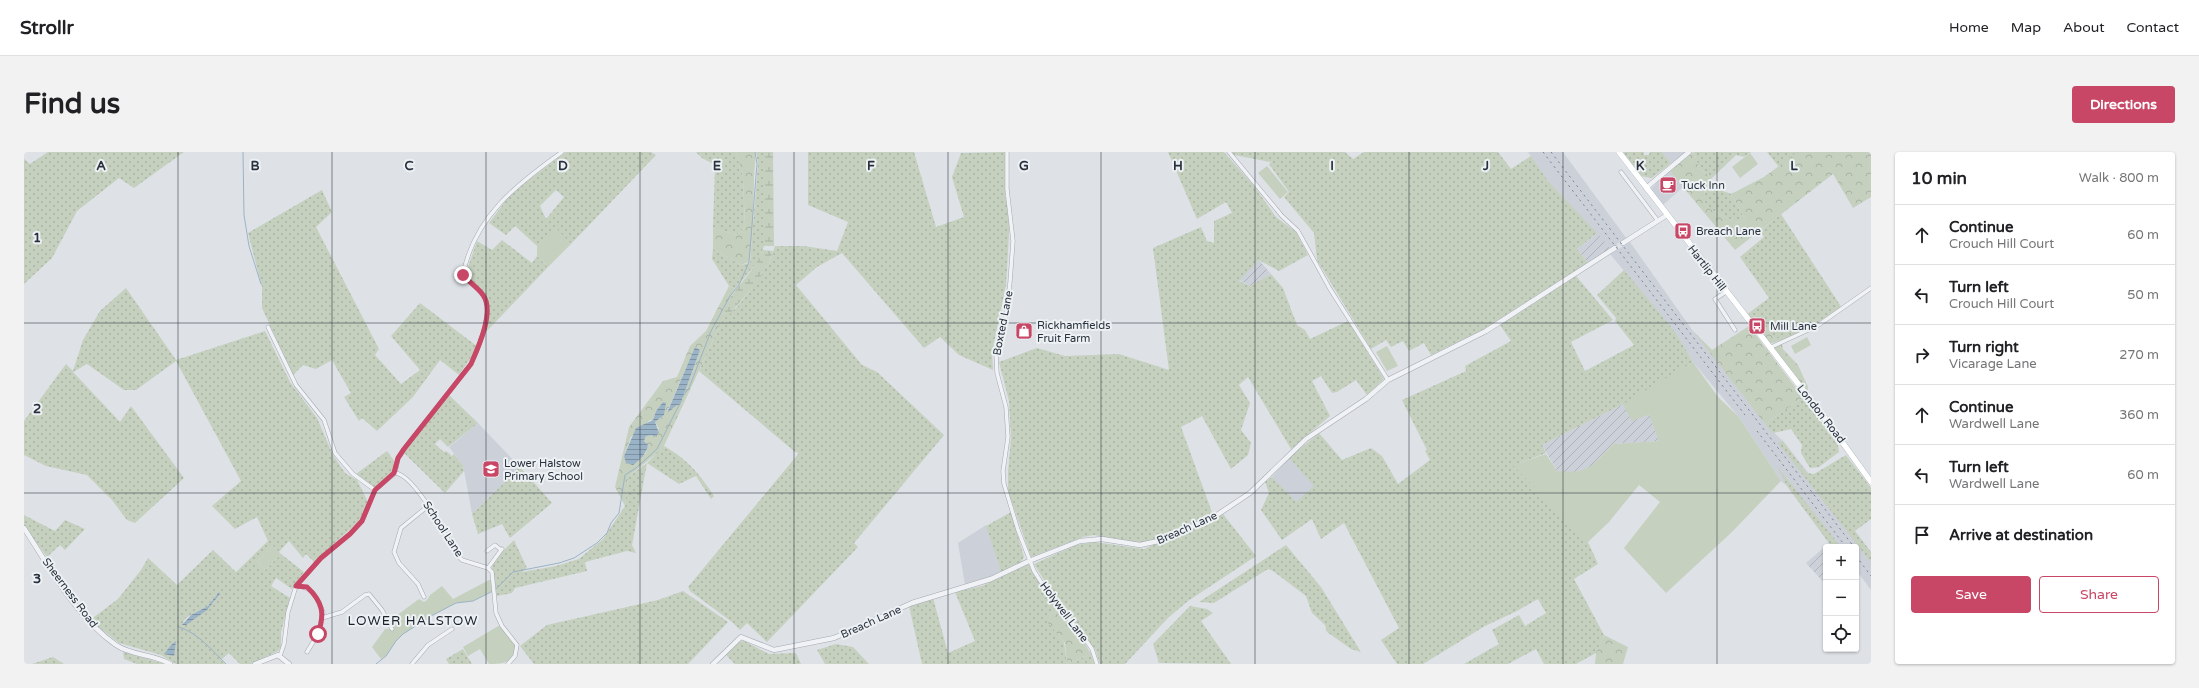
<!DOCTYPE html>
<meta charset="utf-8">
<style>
body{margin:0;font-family:"Varela Round",sans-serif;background:#f2f2f2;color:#202124}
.controls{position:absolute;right:12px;bottom:12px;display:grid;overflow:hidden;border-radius:4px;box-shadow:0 1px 3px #0004}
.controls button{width:36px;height:36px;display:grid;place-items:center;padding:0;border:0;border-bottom:1px solid #e0e0e0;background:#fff;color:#202124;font:20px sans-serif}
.stop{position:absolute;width:12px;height:12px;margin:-9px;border:3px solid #c84766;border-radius:50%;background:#fff}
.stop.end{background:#c84766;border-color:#fff;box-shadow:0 1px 4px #0008}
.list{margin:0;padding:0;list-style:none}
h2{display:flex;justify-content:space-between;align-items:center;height:52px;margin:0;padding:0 16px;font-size:17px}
h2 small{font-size:13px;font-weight:400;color:#757577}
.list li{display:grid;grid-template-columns:26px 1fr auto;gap:12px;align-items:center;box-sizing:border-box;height:60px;padding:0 16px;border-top:1px solid #e0e0e0}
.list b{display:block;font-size:15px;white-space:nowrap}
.list p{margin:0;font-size:13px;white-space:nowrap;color:#757577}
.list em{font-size:13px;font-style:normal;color:#757577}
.actions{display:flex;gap:8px;padding:12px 16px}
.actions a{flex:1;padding:9px 0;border:1px solid #c84766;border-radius:4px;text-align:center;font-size:14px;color:#c84766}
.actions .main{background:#c84766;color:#fff}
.icon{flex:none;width:22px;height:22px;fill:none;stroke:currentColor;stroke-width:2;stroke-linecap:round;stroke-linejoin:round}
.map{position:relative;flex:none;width:1847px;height:512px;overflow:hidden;border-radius:4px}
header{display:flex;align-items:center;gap:24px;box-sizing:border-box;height:56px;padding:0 20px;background:#fff;border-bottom:1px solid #e0e0e0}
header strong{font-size:19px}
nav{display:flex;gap:22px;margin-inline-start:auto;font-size:14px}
.intro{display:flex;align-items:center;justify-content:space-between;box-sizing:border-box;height:96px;padding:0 24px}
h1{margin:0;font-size:28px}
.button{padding:10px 18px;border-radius:4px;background:#c84766;color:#fff;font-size:14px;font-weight:700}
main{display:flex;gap:24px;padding:0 24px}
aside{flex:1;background:#fff;border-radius:4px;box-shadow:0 1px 3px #0004}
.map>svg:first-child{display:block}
.built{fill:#ccd1d9}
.industrial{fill:url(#industrial-furrows)}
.grass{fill:url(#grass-dots);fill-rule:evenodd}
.forest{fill:url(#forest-crowns);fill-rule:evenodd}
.wetland{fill:url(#wetland-marsh)}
.park{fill:#c5d0bf}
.water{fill:url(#water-rules)}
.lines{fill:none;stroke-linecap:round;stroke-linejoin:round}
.stream{stroke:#9ab3c6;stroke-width:1}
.minor-casing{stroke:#a4a9b1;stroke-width:4.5}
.tertiary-casing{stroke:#a4a9b1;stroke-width:5.5}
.primary-casing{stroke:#9ea7b2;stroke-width:6}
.minor{stroke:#f0f2f5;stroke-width:3.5}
.tertiary{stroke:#f0f2f5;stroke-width:4.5}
.primary{stroke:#fff;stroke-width:5.5}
.rail{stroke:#788390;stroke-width:1;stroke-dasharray:2 4;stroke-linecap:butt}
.route{stroke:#c84766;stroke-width:5}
.grid{fill:none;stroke:#28313d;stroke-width:1;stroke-opacity:0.55}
.labels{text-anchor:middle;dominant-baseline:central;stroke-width:4;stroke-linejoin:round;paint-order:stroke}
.poi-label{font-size:11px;fill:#28313d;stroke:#edf1f4;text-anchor:start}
.street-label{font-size:11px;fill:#28313d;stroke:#edf1f4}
.quarter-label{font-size:13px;letter-spacing:1px;fill:#1a222d;stroke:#edf1f4}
.grid-label{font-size:13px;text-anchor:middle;font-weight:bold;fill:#28313d;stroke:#edf1f4;stroke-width:4;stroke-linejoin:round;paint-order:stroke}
</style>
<header>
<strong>Strollr</strong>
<nav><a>Home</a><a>Map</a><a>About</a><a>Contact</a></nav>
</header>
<div class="intro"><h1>Find us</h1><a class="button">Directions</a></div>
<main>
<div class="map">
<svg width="1847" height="512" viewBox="0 0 1847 512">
<defs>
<pattern id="industrial-furrows" width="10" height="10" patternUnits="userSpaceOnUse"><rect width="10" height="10" fill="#ccd1d9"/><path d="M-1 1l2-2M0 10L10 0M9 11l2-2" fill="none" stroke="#afb4bb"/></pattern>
<pattern id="grass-dots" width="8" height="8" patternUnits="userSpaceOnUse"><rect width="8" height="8" fill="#c5d0bf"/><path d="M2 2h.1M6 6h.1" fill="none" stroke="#a9b3a5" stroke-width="1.8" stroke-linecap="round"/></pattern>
<pattern id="forest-crowns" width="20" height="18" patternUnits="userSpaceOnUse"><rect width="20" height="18" fill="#c5d0bf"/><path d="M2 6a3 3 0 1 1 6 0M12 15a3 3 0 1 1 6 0" fill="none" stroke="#a9b3a5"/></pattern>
<pattern id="wetland-marsh" width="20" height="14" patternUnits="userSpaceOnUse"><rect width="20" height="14" fill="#c5d0bf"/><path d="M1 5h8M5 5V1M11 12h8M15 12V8" fill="none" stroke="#a9b3a5"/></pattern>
<pattern id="water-rules" width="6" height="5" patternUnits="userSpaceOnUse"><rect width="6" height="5" fill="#9ab3c6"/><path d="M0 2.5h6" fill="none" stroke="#7e92a2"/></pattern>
</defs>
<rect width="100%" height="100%" fill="#dee2e7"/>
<!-- built -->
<path class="built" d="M1504,0H1539L1603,87L1597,89L1587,97L1524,29Z
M1638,0H1662L1647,11Z
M1645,18L1659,35L1639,53L1626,38Z
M1606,90L1669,179L1714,225L1741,272L1759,289L1847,400V438L1832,418V395H1809L1805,391L1763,334L1757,329L1714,264L1669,210L1652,181L1586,102Z
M454,271L496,315L448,362L439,313L425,295Z
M1265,306L1291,334L1272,351L1248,325Z
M962,373L977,420L955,430L941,433L934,391Z"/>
<!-- industrial -->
<path class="industrial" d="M1573,81L1587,97L1564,111L1553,97Z
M1235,108L1247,122L1226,134L1215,128Z
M1599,252L1625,261L1636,289L1589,292L1568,314L1551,322L1533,319L1518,293Z
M1805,391L1809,395H1802V433L1782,411Z"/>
<!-- grass -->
<path class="grass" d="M24,0H160L110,36L95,26L53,59L28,106L0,132V7L6,12Z
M542,0H627L632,3L547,92L532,77L513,94L491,74L482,83L465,71L489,39ZM532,38L540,45L522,67L516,54Z
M672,0H712L719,25L721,75L713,83L689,76L691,13L678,6Z
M732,0H740V94L735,108L711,137L705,134L688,107L689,97L717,113L726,111L734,12Z
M784,0H890L912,75L940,65L928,25L937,1L981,0V44L986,66L982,133L968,200L969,218L935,203L916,185L900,196L818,101L793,115L772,133L838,213L853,220L920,283L830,391L834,395L743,490L723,471L716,478L708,470L666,439L664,435L775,301L771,300L675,219L699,167L713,155L725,140L745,112L751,94H780L813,99L824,70L784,53Z
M1144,0H1200L1230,34L1252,65L1272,80L1284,103L1255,119L1235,108L1215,129L1226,134L1247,122L1259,136L1273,173L1281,178L1286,187L1324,169L1360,227L1343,243L1332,228L1313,240L1308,241L1297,224L1288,229L1306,264L1267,297L1224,225L1215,233L1226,251L1217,278L1227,291L1224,303L1207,317L1178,264L1157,275L1189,363L1134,387L1116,392L1070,383L1059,385L1007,405L984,339V320L987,286L985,249L975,210L1013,196L1041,204L1095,202L1145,218L1129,96L1177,75L1183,89L1190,91V69L1208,61L1202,50L1173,67Z
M1208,0H1321L1329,7L1340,0H1474L1487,17L1507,4L1524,29L1573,81L1553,97L1564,111L1460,177L1407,203L1400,191L1385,199L1379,189L1367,195L1362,188L1347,197L1293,108L1290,81L1260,45L1265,40L1245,12L1249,8L1246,10L1210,3Z
M1599,0H1620V3H1625L1626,0H1638L1647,11L1628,26L1617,24Z
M1670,0H1727L1720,5L1712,3L1688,26L1675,16Z
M1743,0H1769L1771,2L1755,15Z
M1686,34L1707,42L1721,67L1713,71L1686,57L1680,50V42Z
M298,38L308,60L292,75L355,197L351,203L377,232L396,218L367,184L396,151L454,195L435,223L416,208L389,245L353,279L338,266L335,269L320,245L327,241L308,208L292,217L279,213L269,223L238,156V135L224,81Z
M1757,62L1818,156L1770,184L1751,187L1726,160L1745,146L1716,105L1740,85L1736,79Z
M478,88L508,111L513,104L524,115L462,180L464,151L461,142L441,124L453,89L468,98Z
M1600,118L1652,181L1669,210L1664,213L1636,289L1625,262L1608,269L1599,252L1518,293L1522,301L1490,313L1565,392L1574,412L1550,427L1580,483L1572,501L1552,512H1520L1512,497L1484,512H1440L1475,492L1468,478L1495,463L1501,474L1522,461L1514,447L1493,459L1461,474L1399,512H1373L1357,488L1375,476L1320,371L1297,387L1288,367L1258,388L1237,358L1245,341L1241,330L1248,325L1272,350L1290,334L1265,306L1295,281L1318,308L1347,296L1358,304L1374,332L1406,308L1401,299L1403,298L1378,248L1442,219L1441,214L1487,189L1476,173L1552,124L1589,168L1547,190L1561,219L1610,193L1591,169L1592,166L1573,143Z
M102,136L152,208L241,179L266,230L293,266L309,303L321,321L333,328L344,350L335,369L290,410L282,402L279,406L265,389L255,400L249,394L233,410L241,418L257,402L280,420L268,437L252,426L247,434L266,446L257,480V495L254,499L227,512H216L205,501L197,508L201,512H152L137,503L95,491L66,468L94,447L117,418L124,406L153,433L189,398L212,420L244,389L233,365L211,377L188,354L217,329L152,209L112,238H100L63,212L49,220L96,270L107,254L160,326L111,371L103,368L88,348L63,323L22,314L0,303V269L42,212L49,219L59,188L76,159ZM193,442H196L189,451L162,473L159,470L163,465L184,454Z
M425,243L454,271L424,295L416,287L411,292L420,300L422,299L428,304L430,302L439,313L440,319L421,341L380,301Z
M1779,245L1814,293L1815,300L1795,315L1786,316L1777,301L1778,293L1767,277L1749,281L1741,272Z
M1759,289L1783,321L1790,322L1822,303L1847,336V367L1831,379L1847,400V407L1845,408L1754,291Z
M640,294C664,308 675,321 690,344L687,347L672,324L655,332L623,311L608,393L612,401L603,399L561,410L563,419L491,436L488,441L473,444L468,417L470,408L490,388L503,416L498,420L532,414L555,407L579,387L601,354L604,325L623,311Z
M363,299L371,310L368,320L351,337L332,322Z
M1753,314L1817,395H1809L1805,391L1763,334Z
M496,315L528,351L486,386L478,372L454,382L448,362Z
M987,360L1000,405L996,411L977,420L962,374Z
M1199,362L1232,404L1164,449L1144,466L1101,512H1076L1071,497L1032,447L1010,412L1052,393L1071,390L1120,397Z
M0,363L31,379L41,368L61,377L41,398L36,393L23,405L0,373Z
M1262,393L1297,435L1337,500L1327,497L1303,480L1301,473L1288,461L1282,444L1249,419L1244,417L1190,451L1175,450Z
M1004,412L1035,459L1020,465L1040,490L1043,512L1067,502L1070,512H898L885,454L909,446L924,501L951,489L931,440L958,434Z
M659,439L704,470L664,512H510L496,494L523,473L634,448Z
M1166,454L1183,457L1189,461L1177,469L1207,512L1135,511L1129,492Z
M720,489L745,502L772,501L777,512H711L702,503L713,490Z
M812,492L829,495L845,512H801L793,498Z
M439,497L448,512H425L422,507Z
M99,500L141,512H113L100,507Z
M29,505L40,512H8Z"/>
<!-- forest -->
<path class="forest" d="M712,0H731C732,10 730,18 730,28C729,55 730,83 725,110L717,113L689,97V76L713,83L721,75L719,25Z
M1670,0L1675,16L1688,26L1680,42V50L1686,57L1713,71L1721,67L1707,42L1740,25L1771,2L1769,0H1847V45L1829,56L1809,22L1711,98L1645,18Z
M705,134L711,137L698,160L704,164L699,167L639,296L604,325L601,354L591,335L605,275L639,229L653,225L666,194L682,179ZM671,195L676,198L656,253H653L643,260ZM639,250L640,263L631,270L635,277L628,283L622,284L620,289L624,293L622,301L616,306L600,304L607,285L626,268H629L632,259Z
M1726,160L1751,187L1770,184L1745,192L1723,162Z
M1725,174L1779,245L1741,272L1669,179L1688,198Z
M1758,192L1759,197L1774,213L1784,235L1783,240L1749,196Z
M1035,459L1054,480L1067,502L1043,512L1041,491L1019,465Z
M1580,483L1604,495L1599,512H1571L1572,501Z"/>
<!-- wetland -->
<path class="wetland" d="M740,0H749L750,94H740Z
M739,98L749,99L745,112L731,133L704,164L698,160C709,136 730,121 739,98Z"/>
<!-- park -->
<path class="park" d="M1726,1L1734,12L1716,26L1708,15Z
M1243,14L1264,40L1256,47L1234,21Z
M532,76L547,92L524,115L513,104V94Z
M1783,185L1787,193L1771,202L1767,194Z
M1363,194L1374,214L1363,219L1352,200Z
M1669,210L1694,245L1714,264L1757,329L1708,380L1642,441L1600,396L1636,350L1615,333L1585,370L1563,391L1489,313L1522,302L1533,319C1565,322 1568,314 1589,292L1635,289L1625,262L1608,269L1599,252Z
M249,394L257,402L241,418L233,410Z
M465,428H467L468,439L449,449L432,451L407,464L379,482L372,489L362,504L357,507L348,495L361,477H367L365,469L395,447L400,450L403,448L406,443L418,434L429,447Z
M476,473L492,492C489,510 483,512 465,512L456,497L444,504L439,495Z"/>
<!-- water -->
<path class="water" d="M671,195L676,198L656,253H653L643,261Z
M639,250L642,251L640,263L631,270L635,281L630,285L628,283L622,284L620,289L624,293C623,301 616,308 609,313L602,311L600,304L612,276L629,268L632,259Z
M195,440L196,442L183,458L162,473H158L167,463L184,454Z
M152,489L150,504L140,502L147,493Z"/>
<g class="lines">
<!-- stream -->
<path class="stream" d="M219,0L220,63L225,94L237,132
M659,244L665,236L687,179L706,144L715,133L725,110L733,12L731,0
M472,437L489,420L535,411L550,406L573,391L583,381L587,371L595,361L601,323L612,316L633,297L657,249
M155,475C174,481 188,498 202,512
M352,512L362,504L372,489L379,482L407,464L432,451L449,449L469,439"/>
<!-- minor casing -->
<g class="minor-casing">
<path id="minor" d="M983,0V37L989,89L986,130L981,172L972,201L973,221L982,255L984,285L979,319L980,332L994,378L1010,419L1028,447L1057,481L1068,497L1073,512
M1205,0L1258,64L1274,79L1306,137L1364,228
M1597,20L1634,69
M1702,140L1691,147L1711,178
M244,175L272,233L300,268L311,301L329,322L351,338
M1745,196L1793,174L1847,136
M371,321L374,307L380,297L447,212C454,196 471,159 459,143C454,136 445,130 439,123C450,65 493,32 538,0
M371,321C390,322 422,383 431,400L438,408L464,416L468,420L472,461L478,474L493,493L491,504L484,512
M463,399L471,393L477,398
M464,416L478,397
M272,434C290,435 292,445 299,460L294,482L283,500
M400,445L394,432L375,411L370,400L377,376L404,354
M298,466L318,460L341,443L345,442L358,458L368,477
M256,504L260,492L264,460L272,434L297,406L326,382L338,369L351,338L371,321
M388,512L404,493L428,477"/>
</g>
<!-- tertiary casing -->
<g class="tertiary-casing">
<path id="tertiary" d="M1622,36L1665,0
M1599,91L1643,63
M0,376C26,416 52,465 92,493C108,504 130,502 146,512
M231,512L254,503L265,512
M689,512L717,485L750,498L810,486L888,451L967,427L1005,409L1056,389L1078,387L1116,393L1139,388L1193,363L1226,341L1282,287L1342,247L1364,228L1462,179L1591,96"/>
</g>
<!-- primary casing -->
<g class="primary-casing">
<path id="primary" d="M1595,0L1803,269L1847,330"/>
</g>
<!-- minor -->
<use href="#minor" class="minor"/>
<!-- tertiary -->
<use href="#tertiary" class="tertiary"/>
<!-- primary -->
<use href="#primary" class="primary"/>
<!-- rail -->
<path class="rail" d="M1519,0L1721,263
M1527,0L1830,395
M1733,279L1822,395
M1832,404L1847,424"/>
</g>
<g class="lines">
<!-- route -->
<path class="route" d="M294,482C301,462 299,450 283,435L272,434L297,406L326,382L338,369L351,338L370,321L374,306L380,297L447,212C454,196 471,159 459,143C454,136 445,130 439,123"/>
</g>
<!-- grid -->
<path class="grid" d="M154,0V512M308,0V512M462,0V512M616,0V512M770,0V512M924,0V512M1077,0V512M1231,0V512M1385,0V512M1539,0V512M1693,0V512M0,171H1847M0,341H1847"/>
<!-- icons -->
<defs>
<g id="cafe-square" transform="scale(0.9)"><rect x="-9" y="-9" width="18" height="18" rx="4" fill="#c84766" stroke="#edf1f4"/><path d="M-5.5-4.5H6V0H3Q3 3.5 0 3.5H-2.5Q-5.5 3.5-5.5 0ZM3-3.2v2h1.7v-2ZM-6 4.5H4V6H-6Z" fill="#fff"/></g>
<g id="bus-square" transform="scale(0.9)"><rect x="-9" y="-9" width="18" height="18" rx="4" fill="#c84766" stroke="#edf1f4"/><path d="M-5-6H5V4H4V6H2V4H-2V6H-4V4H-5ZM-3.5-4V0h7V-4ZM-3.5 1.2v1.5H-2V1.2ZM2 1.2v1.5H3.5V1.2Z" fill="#fff"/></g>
<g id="shop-square" transform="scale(0.9)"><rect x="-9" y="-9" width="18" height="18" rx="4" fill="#c84766" stroke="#edf1f4"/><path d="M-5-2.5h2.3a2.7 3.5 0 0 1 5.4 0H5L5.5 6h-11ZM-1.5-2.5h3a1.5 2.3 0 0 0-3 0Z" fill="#fff"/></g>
<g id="school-square" transform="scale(0.9)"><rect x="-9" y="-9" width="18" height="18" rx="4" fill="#c84766" stroke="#edf1f4"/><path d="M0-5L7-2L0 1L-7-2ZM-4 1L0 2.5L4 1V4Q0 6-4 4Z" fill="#fff"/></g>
</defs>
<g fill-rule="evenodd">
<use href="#cafe-square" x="1644" y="33"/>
<use href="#bus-square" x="1659" y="79"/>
<use href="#bus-square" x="1733" y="174"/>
<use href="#shop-square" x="1000" y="179"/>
<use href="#school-square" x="467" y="317"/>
</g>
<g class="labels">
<!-- poi labels -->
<g class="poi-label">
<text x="1657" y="33">Tuck Inn</text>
<text x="1672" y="79">Breach Lane</text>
<text x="1013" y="173">Rickhamfields<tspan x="1013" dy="13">Fruit Farm</tspan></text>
<text x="1746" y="174">Mill Lane</text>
<text x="480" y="311">Lower Halstow<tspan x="480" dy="13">Primary School</tspan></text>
</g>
<!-- street labels -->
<g class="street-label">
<text transform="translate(1683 116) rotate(52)">Hartlip Hill</text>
<text transform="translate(979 171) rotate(-79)">Boxted Lane</text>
<text transform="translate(1797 262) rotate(52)">London Road</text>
<text transform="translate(1163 376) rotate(-24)">Breach Lane</text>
<text transform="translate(419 377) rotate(57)">School Lane</text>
<text transform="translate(46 441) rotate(53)">Sheerness Road</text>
<text transform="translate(1040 460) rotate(53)">Holywell Lane</text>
<text transform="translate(847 470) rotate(-24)">Breach Lane</text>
</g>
<!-- quarter labels -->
<g class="quarter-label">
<text x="389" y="469">LOWER HALSTOW</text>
</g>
</g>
<g class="grid-label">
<text x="77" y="18">A</text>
<text x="231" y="18">B</text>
<text x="385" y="18">C</text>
<text x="539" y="18">D</text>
<text x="693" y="18">E</text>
<text x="847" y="18">F</text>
<text x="1000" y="18">G</text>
<text x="1154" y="18">H</text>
<text x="1308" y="18">I</text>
<text x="1462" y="18">J</text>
<text x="1616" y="18">K</text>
<text x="1770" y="18">L</text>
<text x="13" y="90">1</text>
<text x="13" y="261">2</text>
<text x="13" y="431">3</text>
</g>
</svg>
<div class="controls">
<button>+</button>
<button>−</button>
<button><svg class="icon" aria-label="locate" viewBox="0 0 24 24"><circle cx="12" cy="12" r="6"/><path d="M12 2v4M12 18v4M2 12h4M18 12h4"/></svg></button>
</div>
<div class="stop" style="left:294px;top:482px"></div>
<div class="stop end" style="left:439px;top:123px"></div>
</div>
<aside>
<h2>10 min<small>Walk · 800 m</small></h2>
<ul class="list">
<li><svg class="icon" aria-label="ahead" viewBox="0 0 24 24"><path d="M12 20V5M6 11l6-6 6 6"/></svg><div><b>Continue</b><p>Crouch Hill Court</p></div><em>60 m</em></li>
<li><svg class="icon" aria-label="left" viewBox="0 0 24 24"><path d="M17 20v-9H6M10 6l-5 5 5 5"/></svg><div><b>Turn left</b><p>Crouch Hill Court</p></div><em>50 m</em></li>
<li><svg class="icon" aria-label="right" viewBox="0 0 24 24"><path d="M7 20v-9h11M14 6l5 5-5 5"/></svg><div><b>Turn right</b><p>Vicarage Lane</p></div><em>270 m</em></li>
<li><svg class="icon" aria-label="ahead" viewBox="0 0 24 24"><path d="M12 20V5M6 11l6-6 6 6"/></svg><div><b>Continue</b><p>Wardwell Lane</p></div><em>360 m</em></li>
<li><svg class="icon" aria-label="left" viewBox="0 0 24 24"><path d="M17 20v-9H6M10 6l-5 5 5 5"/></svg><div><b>Turn left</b><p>Wardwell Lane</p></div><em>60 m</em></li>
<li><svg class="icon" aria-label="arrive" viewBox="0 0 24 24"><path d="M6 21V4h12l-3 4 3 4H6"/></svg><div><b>Arrive at destination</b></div></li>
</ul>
<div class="actions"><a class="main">Save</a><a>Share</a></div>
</aside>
</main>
